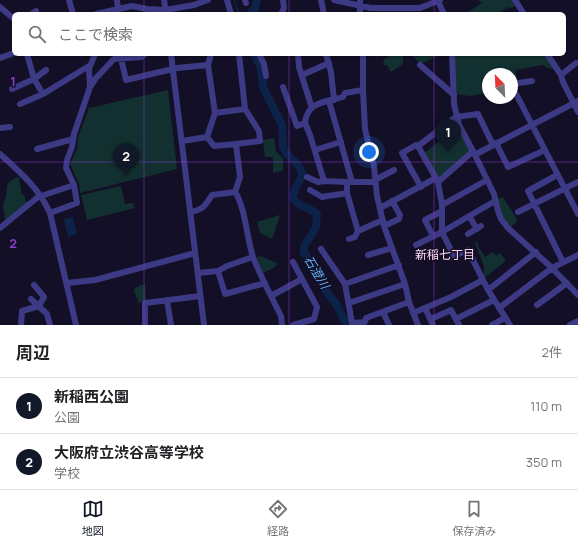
<!DOCTYPE html>
<html lang="ja">
<meta charset="utf-8">
<style>
body{margin:0;font-family:Manrope,"Noto Sans JP",sans-serif;background:#f6f6f6;color:#202124}
.compass{position:absolute;left:482px;top:68px;width:36px;height:36px;border-radius:50%;background:#fff;box-shadow:0 1px 3px #0004;rotate:336deg}
.you{position:absolute;left:369px;top:152px;width:14px;height:14px;margin:-10px;border:3px solid #fff;border-radius:50%;background:#1a73e8;box-shadow:0 0 0 6px #1a73e833}
.badge{display:grid;place-items:center;width:26px;height:26px;border-radius:50%;background:#111827;color:#fff;font-size:13px;font-weight:700}
.pin{position:absolute;translate:-50% -33px;filter:drop-shadow(0 1px 2px #0008)}
.pin::after{content:'';position:absolute;top:21px;width:14px;height:12px;background:inherit;clip-path:polygon(0 0,100% 0,50% 100%)}
.list{margin:0;padding:0;list-style:none}
h2{display:flex;justify-content:space-between;align-items:center;height:52px;margin:0;padding:0 16px;font-size:17px}
h2 small{font-size:13px;font-weight:400;color:#757577}
.list li{display:grid;grid-template-columns:26px 1fr auto;gap:12px;align-items:center;box-sizing:border-box;height:56px;padding:0 16px;border-top:1px solid #e0e0e0}
.list b{display:block;font-size:15px;white-space:nowrap}
.list p{margin:0;font-size:13px;white-space:nowrap;color:#757577}
.list em{font-size:13px;font-style:normal;color:#757577}
.icon{flex:none;width:22px;height:22px;fill:none;stroke:currentColor;stroke-width:2;stroke-linecap:round;stroke-linejoin:round}
.map{position:relative;flex:none;width:578px;height:325px;overflow:hidden}
.search{position:absolute;background:#fff;box-shadow:0 1px 3px #0004;left:12px;right:12px;top:12px;height:44px;display:flex;align-items:center;gap:10px;box-sizing:border-box;padding:0 14px;border-radius:6px;color:#757577;font-size:15px}
.sheet{height:164px;background:#fff}
nav{display:flex;justify-content:space-around;align-items:center;box-sizing:border-box;height:56px;border-top:1px solid #e0e0e0;background:#fff;font-size:11px;color:#757577}
nav a{display:grid;justify-items:center;gap:2px}
nav .on{color:#111827}
.map>svg:first-child{display:block}
.green{fill:#12302f}
.water{fill:#0c2248}
.lines{fill:none;stroke-linecap:round;stroke-linejoin:round}
.stream{stroke:#0c2248;stroke-width:1.5}
.river{stroke:#0c2248;stroke-width:8}
.minor{stroke:#3d3a85;stroke-width:6}
.grid{fill:none;stroke:#843dc5;stroke-width:1;stroke-opacity:0.55}
.labels{text-anchor:middle;dominant-baseline:central;stroke-width:3;stroke-linejoin:round;paint-order:stroke}
.neighbourhood-label{font-size:12px;fill:#ffd6f0;stroke:#130f26}
.water-label{font-size:12px;font-style:italic;fill:#62b6ff;stroke:#130f26}
.grid-label{font-size:13px;text-anchor:middle;font-weight:bold;fill:#843dc5;stroke:#130f26;stroke-width:3;stroke-linejoin:round;paint-order:stroke}
</style>
<div class="map">
<svg width="578" height="325" viewBox="0 0 578 325">
<rect width="100%" height="100%" fill="#130f26"/>
<!-- green -->
<path class="green" d="M478,0H514L517,5L511,8L508,7L497,14H465L482,3Z
M391,54H403V64L391,72L387,65H383L384,60Z
M411,54H443L420,64Z
M453,54H545L554,69L548,68L543,65L515,70L518,82L512,83V74H488V92L470,96L456,94Z
M168,90L177,169L80,193L79,184L70,164L77,149L78,137L89,108Z
M458,127L471,151L439,178L424,153Z
M274,138L276,152L283,158V171L273,173V157H265L263,140Z
M17,177H19L22,195H24L27,204L5,222L3,205L6,196L7,186L8,183Z
M121,186L125,204L133,203L135,208L87,220L81,195Z
M503,197L518,221L509,228L503,220L496,200Z
M280,215L272,239L260,233L257,222Z
M477,241L478,246L485,257L493,252L496,256L500,253L506,261L484,278V266L475,243Z
M260,256L277,263L275,267L263,273L257,257Z
M141,285H145L146,300L139,303L134,291L135,288Z"/>
<!-- water -->
<path class="water" d="M73,217L77,234L68,237L64,219Z"/>
<g class="lines">
<!-- stream -->
<path class="stream" d="M234,0L239,14"/>
<!-- river -->
<path class="river" d="M250,14L255,8L257,0
M254,54L260,66L264,89L282,125L283,147L286,153L298,165L301,170L302,176L295,189L293,198C298,207 309,207 317,214L316,227L304,247V253L317,270L326,291L336,304L346,323V325"/>
<!-- minor -->
<path class="minor" d="M69,0L73,14
M117,0L118,9
M164,0L166,12
M227,0L231,14
M245,0L246,3
M321,0L324,14
M334,0L371,8H420L440,0
M360,0V14
M515,0L524,14
M438,1L444,14
M0,7L14,19
M32,14L36,11
M96,14L132,6L147,9L165,10L194,5L208,0
M281,14L284,8L283,0
M27,54L34,79L43,94
M171,54L204,325
M259,54L264,64L266,76
M298,54L299,67L312,108
M326,54L331,72L334,100
M363,54V90L365,129L374,166L377,196L384,226L405,284L409,302L418,325
M452,54L454,104L459,125L474,153L494,194L498,211L501,219L508,228L552,268L578,295
M547,54L561,75L563,82L578,112
M0,58L14,53
M121,58L126,80L177,68L208,65
M420,65L454,95
M302,75L329,63
M561,75L576,63
M512,84L532,81
M512,86L578,214
M90,87L89,69L95,54
M283,87L297,126L305,123C307,101 327,102 343,97L345,93L363,90
M12,89L34,79L46,70
M329,101L352,182
M20,104L43,94L89,66
M215,113L245,109
M305,123L310,135L324,181L347,182H375
M0,128L10,127
M207,137L215,113L208,65L211,54
M182,141L207,137L214,146L236,144
M496,143L508,167L545,150
M418,146L456,117L478,114L493,145
M37,149L73,139
M315,150L341,142
M0,154C20,172 39,188 50,213L76,325
M557,175L528,191L563,262
M307,177L318,182L324,181
M375,180L394,170
M347,182V193L358,231L355,237L349,239
M438,182L471,153H478L578,101
M421,187L402,153L416,145L418,146L438,182L442,205V232L454,256L468,250L488,290L510,325
M310,190L322,197C331,195 338,195 347,193
M235,192C245,206 247,239 253,257C261,277 271,296 281,316L282,325
M442,205L487,180
M380,208L436,178
M190,212C203,210 205,206 212,195L235,192L240,177L236,144L260,141L259,131L245,109L239,54
M518,212L578,182
M50,213L77,203L74,185L66,168L67,160L72,147L74,134L90,87L96,78L114,59L141,57L145,54
M469,216L477,229
M384,226L399,219L400,215L392,201
M0,228L38,197L74,185
M358,231L383,220
M468,234L481,226
M433,236L425,220L442,211
M416,245L442,232L495,201
M321,249L345,284
M368,255L392,248
M293,262L317,307L314,319L293,325
M399,265L345,284L352,323L365,322L366,318L409,302
M218,271L225,294L265,283
M198,273L218,271L227,266L253,257
M67,283L95,280L195,253
M488,290L536,252
M271,296L302,279
M31,299L47,314L50,325
M167,300L171,325
M349,303L405,284
M537,305L567,283
M425,308L433,325
M499,308L552,268L578,255
M383,312L389,325
M413,313L451,297L483,280
M431,319L451,310L459,325
M456,319L494,300
M21,325L22,311L39,306L44,297L34,285
M145,325V303L200,296
M492,325L505,318
M570,325L578,321"/>
</g>
<!-- grid -->
<path class="grid" d="M144,0V14M289,0V14M434,0V14M144,54V325M289,54V325M434,54V325M0,162H578"/>
<g class="labels">
<!-- neighbourhood labels -->
<g class="neighbourhood-label">
<text x="445" y="254">新稲七丁目</text>
</g>
<!-- water labels -->
<g class="water-label">
<text transform="translate(317 272) rotate(59)">石澄川</text>
</g>
</g>
<g class="grid-label">
<text x="13" y="86">1</text>
<text x="13" y="248">2</text>
</g>
</svg>
<svg class="compass" viewBox="-18 -18 36 36"><path d="M0-13l5 13h-10z" fill="#e53935"/><path d="M0 13l5-13h-10z" fill="#757577"/></svg>
<div class="you"></div>
<div class="pin badge" style="left:448px;top:152px">1</div>
<div class="pin badge" style="left:126px;top:176px">2</div>
<div class="search"><svg class="icon" aria-label="search" viewBox="0 0 24 24"><circle cx="10" cy="10" r="6"/><path d="M15 15l6 6"/></svg>ここで検索</div>
</div>
<section class="sheet">
<h2>周辺<small>2件</small></h2>
<ul class="list">
<li><span class="badge">1</span><div><b>新稲西公園</b><p>公園</p></div><em>110 m</em></li>
<li><span class="badge">2</span><div><b>大阪府立渋谷高等学校</b><p>学校</p></div><em>350 m</em></li>
</ul>
</section>
<nav>
<a class="on"><svg class="icon" aria-label="map" viewBox="0 0 24 24"><path d="M3 6l6-2 6 2 6-2v14l-6 2-6-2-6 2zM9 4v14M15 6v14"/></svg>地図</a>
<a><svg class="icon" aria-label="directions" viewBox="0 0 24 24"><path d="M12 3l9 9-9 9-9-9zM9 14v-3h6M13 9l2 2-2 2"/></svg>経路</a>
<a><svg class="icon" aria-label="saved" viewBox="0 0 24 24"><path d="M7 4h10v16l-5-4-5 4z"/></svg>保存済み</a>
</nav>
